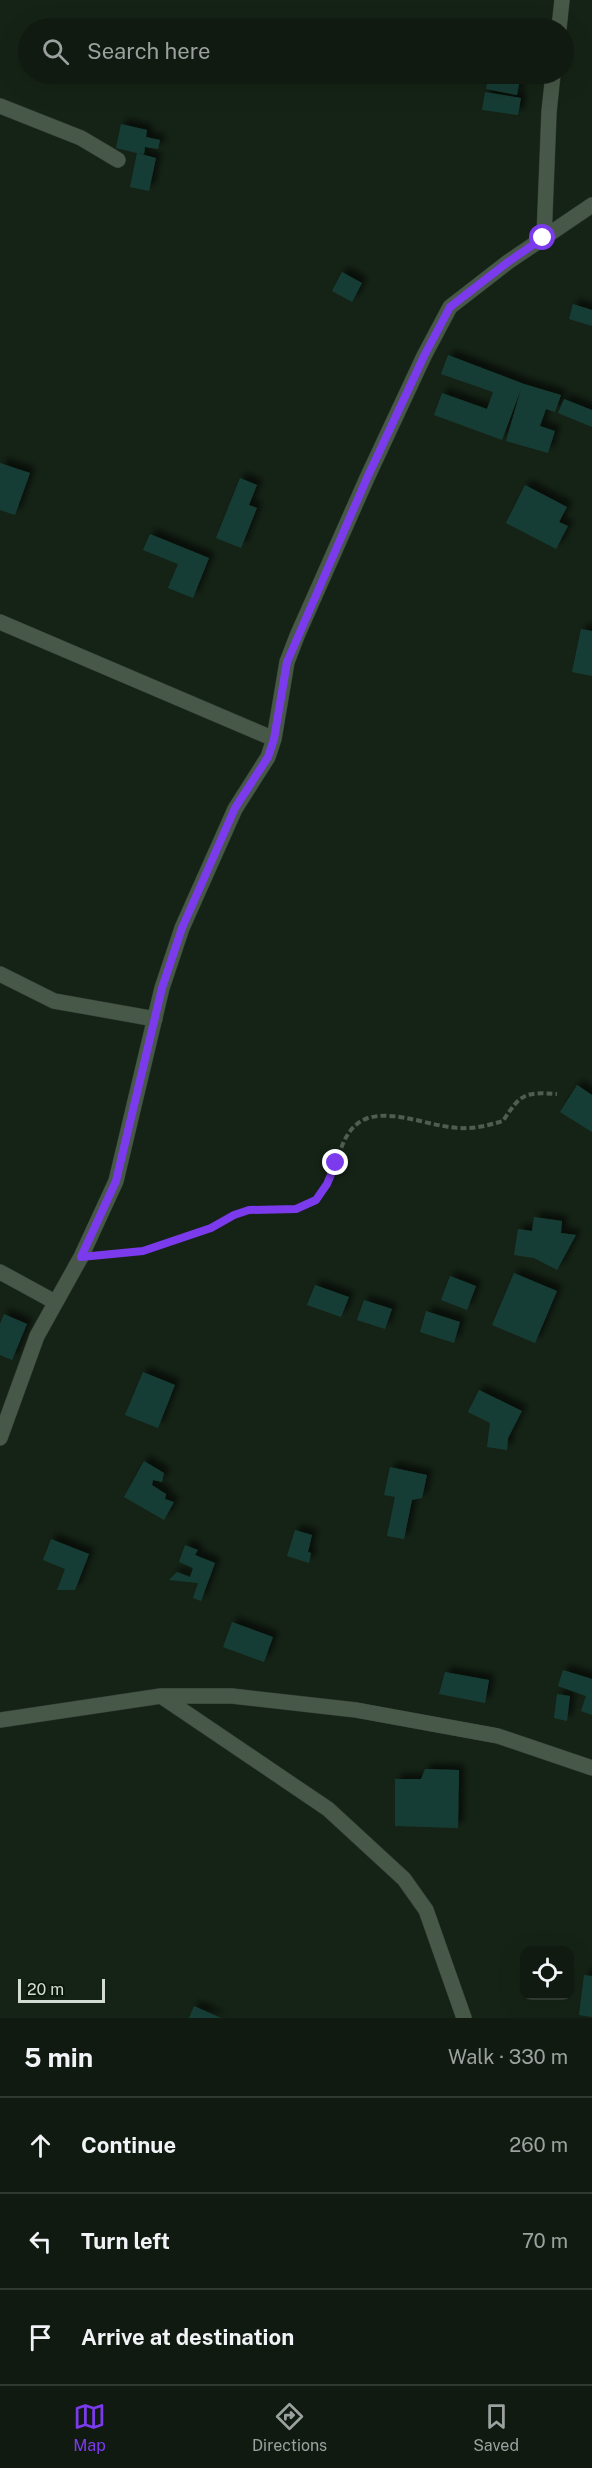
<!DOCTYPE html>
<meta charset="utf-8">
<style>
body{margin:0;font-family:"Public Sans",sans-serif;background:#1e271e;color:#f1f3f6}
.controls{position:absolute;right:18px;bottom:18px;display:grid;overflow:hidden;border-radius:12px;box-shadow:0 6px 24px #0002}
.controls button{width:54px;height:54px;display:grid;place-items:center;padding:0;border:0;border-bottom:2px solid #303830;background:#101a10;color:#f1f3f6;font:30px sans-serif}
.scale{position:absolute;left:18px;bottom:15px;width:87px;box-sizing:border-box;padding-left:6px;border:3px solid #d2dcd3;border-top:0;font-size:16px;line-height:21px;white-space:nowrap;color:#d2dcd3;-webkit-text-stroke:4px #0c1a0d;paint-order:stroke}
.stop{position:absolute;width:18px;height:18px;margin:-14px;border:4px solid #7c3aed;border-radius:50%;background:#fff}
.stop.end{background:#7c3aed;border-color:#fff;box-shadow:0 2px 6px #0008}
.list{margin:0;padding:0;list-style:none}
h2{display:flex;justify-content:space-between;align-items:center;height:78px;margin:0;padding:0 24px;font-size:26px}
h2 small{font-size:20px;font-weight:400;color:#9ca19f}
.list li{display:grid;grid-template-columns:39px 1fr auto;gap:18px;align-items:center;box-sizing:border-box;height:96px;padding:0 24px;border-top:2px solid #303830}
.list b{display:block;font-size:22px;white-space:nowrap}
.list em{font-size:20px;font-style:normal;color:#9ca19f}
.icon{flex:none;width:33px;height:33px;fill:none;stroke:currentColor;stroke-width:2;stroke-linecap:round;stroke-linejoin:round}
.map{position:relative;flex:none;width:592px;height:2018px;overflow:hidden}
.search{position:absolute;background:#101a10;box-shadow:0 6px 24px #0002;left:18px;right:18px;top:18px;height:66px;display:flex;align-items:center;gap:15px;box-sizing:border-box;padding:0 21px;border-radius:33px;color:#9ca19f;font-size:22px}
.sheet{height:366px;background:#101a10}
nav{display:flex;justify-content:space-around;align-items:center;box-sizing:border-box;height:84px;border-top:2px solid #303830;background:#101a10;font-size:16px;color:#9ca19f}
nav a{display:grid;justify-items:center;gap:3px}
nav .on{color:#7c3aed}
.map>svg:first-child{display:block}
.building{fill:#183e36;filter:url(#shadow)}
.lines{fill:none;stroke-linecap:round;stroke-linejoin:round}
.minor-casing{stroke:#343e35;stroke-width:16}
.path{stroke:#4f5c50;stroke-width:4;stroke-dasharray:6 3;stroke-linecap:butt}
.minor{stroke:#475848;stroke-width:15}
.route{stroke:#7c3aed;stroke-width:8}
</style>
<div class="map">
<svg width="592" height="2018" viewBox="0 0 592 2018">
<defs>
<filter id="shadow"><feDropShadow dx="5.5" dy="-5.5" stdDeviation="3" flood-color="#0009"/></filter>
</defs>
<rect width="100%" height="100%" fill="#152316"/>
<!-- building -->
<path class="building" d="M489,74H521L517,95L486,89Z
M485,92L521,98L518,115L482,110Z
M121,124L147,130L146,137L160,140L158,149L145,147L144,154L137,153L156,158L149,191L130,187L137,153L116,148Z
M342,272L362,283L352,302L332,291Z
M573,304L592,310V326L569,319Z
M448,355L524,384L561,395L555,412L546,409L540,426L555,431L548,453L506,441L521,389L502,440L434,415L442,393L487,409L493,392L441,374Z
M564,399L592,410V427L558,413Z
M0,463L30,473L15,515L0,510Z
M240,478L257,485L249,505L257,508L241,548L216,538Z
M525,485L567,507L559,522L568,526L556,549L506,523Z
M150,534L209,558L193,598L168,588L178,564L143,550Z
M581,629L592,631V676L572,672Z
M577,1085L592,1095V1132L560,1112Z
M534,1217L562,1221L561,1233L576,1235L557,1270L534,1258L514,1255L518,1229L532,1231Z
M514,1273L557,1291L535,1343L492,1325Z
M450,1276L476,1286L467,1310L441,1300Z
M315,1285L349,1297L341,1317L307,1305Z
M364,1300L392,1309L385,1329L357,1320Z
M426,1311L460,1322L454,1343L420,1332Z
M4,1314L27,1324L12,1360L0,1355V1324Z
M143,1372L175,1385L158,1428L125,1415Z
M479,1390L522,1411L508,1438L507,1450L487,1447L490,1423L468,1412Z
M144,1461L164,1473L162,1482L153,1480L152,1485L166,1494L165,1499L174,1502L164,1520L124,1497Z
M390,1467L427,1475L422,1498L412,1500L404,1539L387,1536L395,1497L384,1495Z
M295,1530L312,1535L308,1552L311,1553L309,1563L287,1556Z
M51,1539L89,1554L75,1590H57L65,1569L43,1560Z
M185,1545L198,1550L195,1555L215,1563L201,1601L193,1598L198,1583L169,1580L177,1572L190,1577L193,1568L179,1562Z
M232,1622L273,1637L264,1662L223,1647Z
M563,1670L592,1679V1715L581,1711L586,1696L558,1686Z
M445,1672L489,1680L485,1703L439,1694Z
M557,1694L570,1696L567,1721L554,1718Z
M425,1769L459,1770L458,1828L395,1826V1779H421Z
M584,1975L592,1976V2017L579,2015Z
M194,2006L221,2018H189Z"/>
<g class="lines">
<!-- minor casing -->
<g class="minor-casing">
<path id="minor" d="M559,28L562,0
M0,106L81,138L118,160
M544,238L549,112L553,74
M0,622L274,739
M0,974L54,1001L155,1019
M0,1272L55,1302
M0,1438L37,1336L81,1257L116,1181L162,988L182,928L235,809L268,757L274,739L287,662L297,636L367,478L424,356L450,307L508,262L592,205
M161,1696L328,1809L404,1879L426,1910L464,2018
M0,1720L161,1696H232L356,1710L498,1736L592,1768"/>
</g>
<!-- path -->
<path class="path" d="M106,1255C141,1253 179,1242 211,1228C224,1222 234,1213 248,1210C270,1206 295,1215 315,1201C341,1181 333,1130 368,1118C398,1109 437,1130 467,1128C480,1128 492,1124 503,1121C521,1093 525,1092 557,1094"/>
<!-- minor -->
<use href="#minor" class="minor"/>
</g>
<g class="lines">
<!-- route -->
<path class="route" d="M336,1163L327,1184L316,1200L296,1209L249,1210L234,1215L211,1228L143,1251L81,1257L116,1181L162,988L182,928L235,808L268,757L274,739L287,662L367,478L424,356L450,307L508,262L543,238"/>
</g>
</svg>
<div class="controls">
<button><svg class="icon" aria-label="locate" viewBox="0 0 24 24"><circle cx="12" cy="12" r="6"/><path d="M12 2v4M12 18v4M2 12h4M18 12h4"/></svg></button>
</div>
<div class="scale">20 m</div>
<div class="stop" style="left:543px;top:238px"></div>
<div class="stop end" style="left:336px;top:1163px"></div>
<div class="search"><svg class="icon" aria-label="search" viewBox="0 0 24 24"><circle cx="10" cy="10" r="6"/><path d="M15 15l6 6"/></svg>Search here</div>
</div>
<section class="sheet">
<h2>5 min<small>Walk · 330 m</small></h2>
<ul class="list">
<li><svg class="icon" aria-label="ahead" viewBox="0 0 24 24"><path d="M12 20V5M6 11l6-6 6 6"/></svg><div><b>Continue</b></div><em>260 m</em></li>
<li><svg class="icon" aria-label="left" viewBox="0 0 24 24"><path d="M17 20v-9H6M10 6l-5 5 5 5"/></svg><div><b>Turn left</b></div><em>70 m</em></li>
<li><svg class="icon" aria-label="arrive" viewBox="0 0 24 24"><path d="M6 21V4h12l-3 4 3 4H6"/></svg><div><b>Arrive at destination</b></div></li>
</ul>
</section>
<nav>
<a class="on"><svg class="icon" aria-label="map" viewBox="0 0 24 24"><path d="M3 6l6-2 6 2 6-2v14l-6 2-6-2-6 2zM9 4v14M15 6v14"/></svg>Map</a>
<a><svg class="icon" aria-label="directions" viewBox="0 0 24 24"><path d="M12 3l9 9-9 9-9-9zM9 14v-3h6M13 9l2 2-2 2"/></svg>Directions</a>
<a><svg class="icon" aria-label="saved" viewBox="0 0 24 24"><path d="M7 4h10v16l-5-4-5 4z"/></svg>Saved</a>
</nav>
